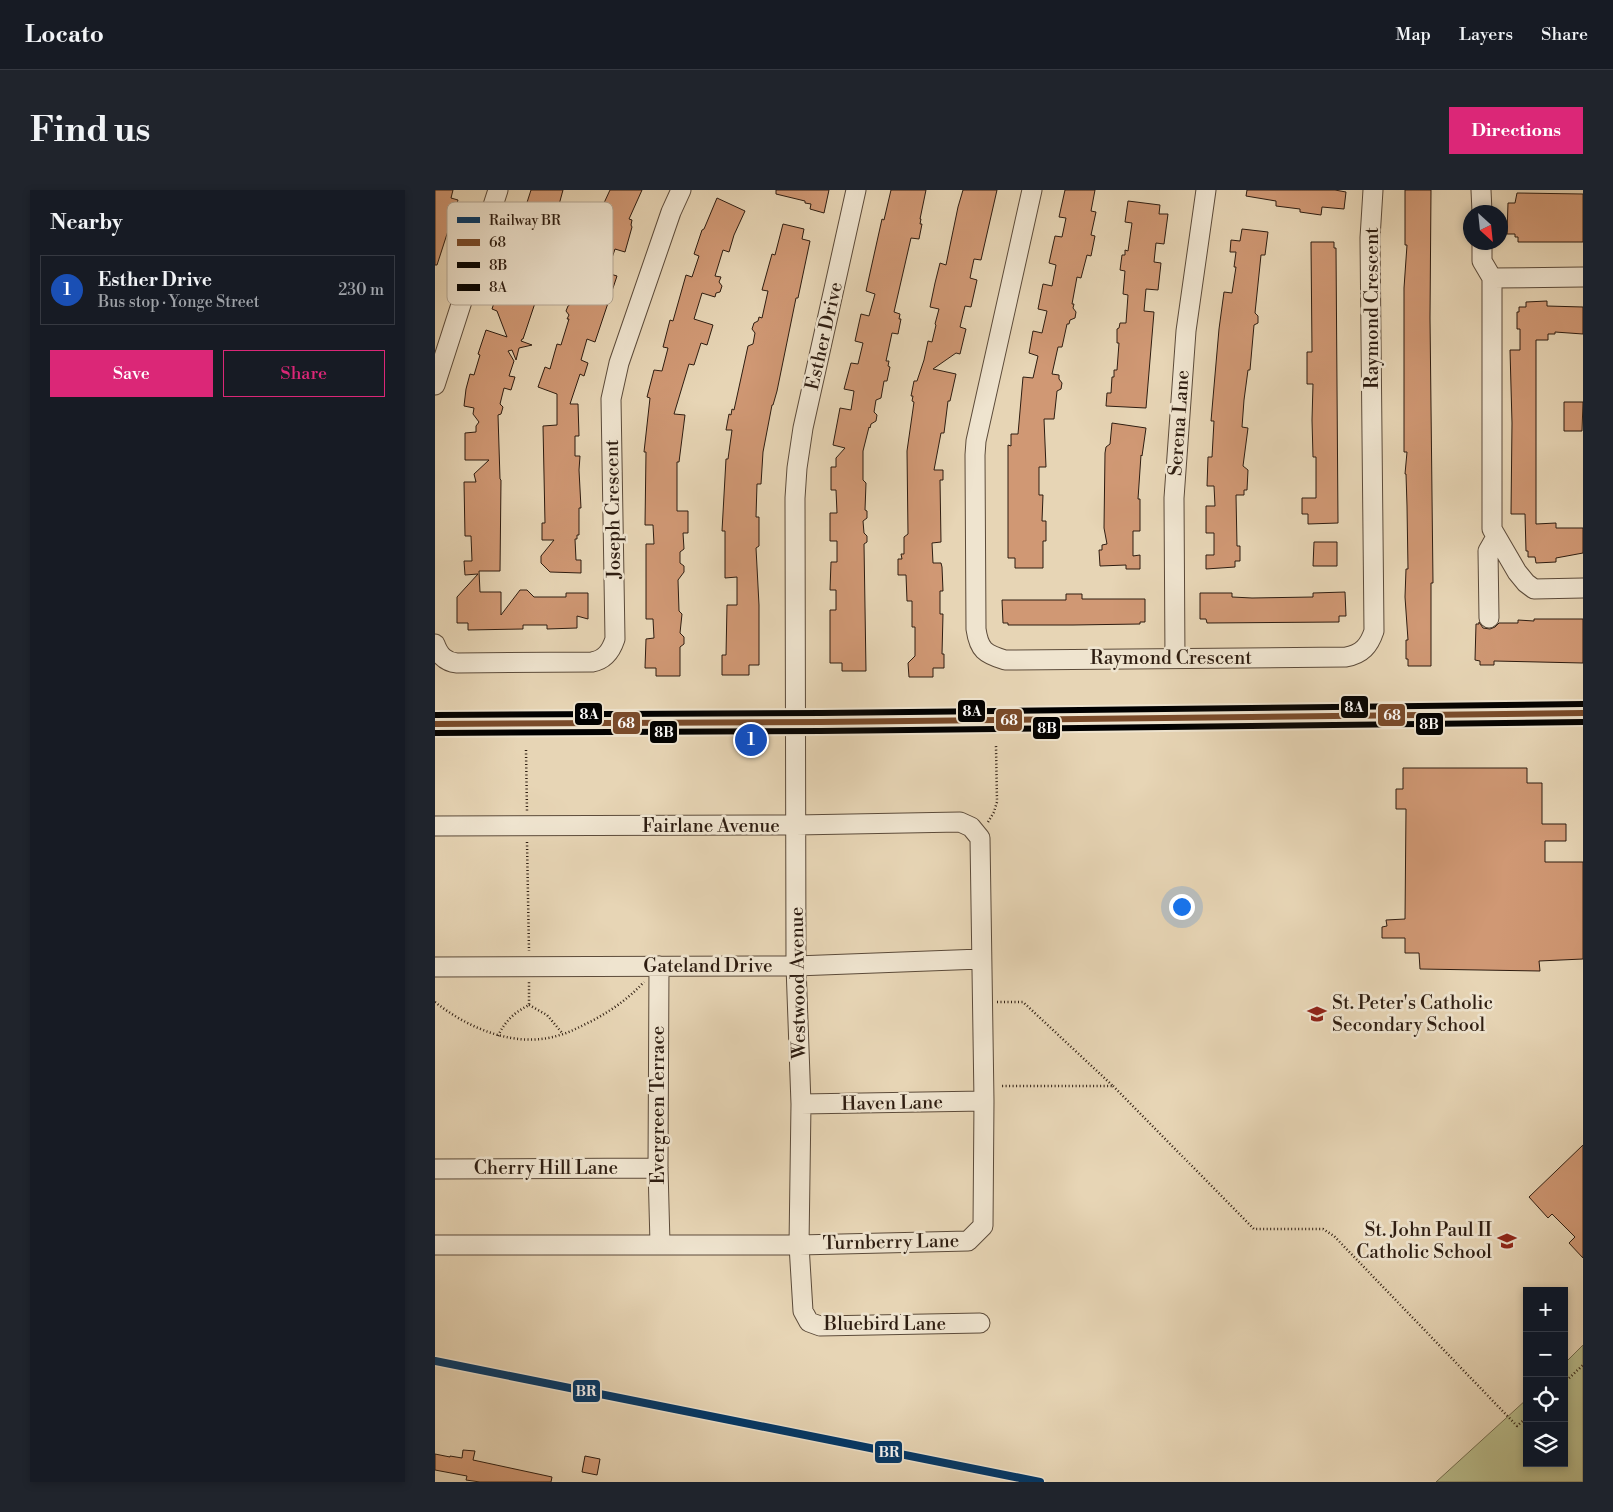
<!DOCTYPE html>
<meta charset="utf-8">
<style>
body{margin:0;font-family:"Libre Bodoni",serif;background:#20242c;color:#f1f3f6}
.controls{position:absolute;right:15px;bottom:15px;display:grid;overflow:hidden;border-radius:0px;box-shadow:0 2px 8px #0003}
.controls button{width:45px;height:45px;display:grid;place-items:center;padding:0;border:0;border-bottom:1px solid #363941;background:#171b24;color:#f1f3f6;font:25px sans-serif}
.compass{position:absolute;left:1028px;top:15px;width:45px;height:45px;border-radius:50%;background:#171b24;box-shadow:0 2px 8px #0003;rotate:153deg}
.you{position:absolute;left:746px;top:716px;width:18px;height:18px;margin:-12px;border:4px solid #fff;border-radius:50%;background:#1a73e8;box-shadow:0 0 0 8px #1a73e833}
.badge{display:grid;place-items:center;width:32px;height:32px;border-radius:50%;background:#db2777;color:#fff;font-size:16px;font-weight:700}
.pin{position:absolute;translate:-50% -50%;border:2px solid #fff;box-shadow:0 1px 5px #0006}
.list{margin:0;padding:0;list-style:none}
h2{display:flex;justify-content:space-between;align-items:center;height:65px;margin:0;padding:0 20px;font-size:21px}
h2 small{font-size:16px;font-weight:400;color:#9ea1a6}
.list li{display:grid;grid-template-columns:32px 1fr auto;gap:15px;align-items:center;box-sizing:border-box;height:70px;margin:0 10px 10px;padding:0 10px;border:1px solid #363941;border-radius:0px}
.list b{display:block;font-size:19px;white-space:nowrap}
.list p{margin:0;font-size:16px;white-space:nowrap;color:#9ea1a6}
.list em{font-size:16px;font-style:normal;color:#9ea1a6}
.actions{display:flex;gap:10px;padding:15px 20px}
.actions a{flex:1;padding:11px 0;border:1px solid #db2777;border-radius:0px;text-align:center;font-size:18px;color:#db2777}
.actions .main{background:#db2777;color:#fff}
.icon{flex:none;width:28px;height:28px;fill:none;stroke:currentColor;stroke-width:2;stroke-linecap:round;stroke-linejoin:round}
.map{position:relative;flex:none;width:1148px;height:1292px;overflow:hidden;border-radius:0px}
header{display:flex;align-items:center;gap:30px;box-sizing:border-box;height:70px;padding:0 25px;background:#171b24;border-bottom:1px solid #363941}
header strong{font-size:24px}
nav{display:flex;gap:28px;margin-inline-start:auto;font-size:18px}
.intro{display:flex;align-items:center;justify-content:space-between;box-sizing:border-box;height:120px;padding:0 30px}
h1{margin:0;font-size:35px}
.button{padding:12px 22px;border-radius:0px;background:#db2777;color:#fff;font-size:18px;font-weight:700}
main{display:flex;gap:30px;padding:0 30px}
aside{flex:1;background:#171b24;border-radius:0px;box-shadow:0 2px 8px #0003}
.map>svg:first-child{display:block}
.green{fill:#b8bc8b;stroke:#736c4e}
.building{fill:#d09874;stroke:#2e1d11}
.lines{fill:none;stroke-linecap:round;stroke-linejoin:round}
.minor-casing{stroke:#5c4b3a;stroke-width:21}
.major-casing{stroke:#2e1d11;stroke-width:26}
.path{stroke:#2e1d11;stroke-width:2.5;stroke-dasharray:1 2.5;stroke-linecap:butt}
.minor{stroke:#efe4cf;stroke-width:19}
.major{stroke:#e7d5b5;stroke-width:24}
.bus-1-casing{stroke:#efe4cf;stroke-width:10}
.bus-2-casing{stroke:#efe4cf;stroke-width:10}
.bus-3-casing{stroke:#efe4cf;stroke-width:10}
.bus-1{stroke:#7a4b2a;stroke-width:6}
.bus-2{stroke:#000;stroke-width:6}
.bus-3{stroke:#000;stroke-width:6}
.rail-1-casing{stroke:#efe4cf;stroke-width:11}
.rail-1{stroke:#003768;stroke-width:8}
.labels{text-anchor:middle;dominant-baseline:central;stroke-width:5;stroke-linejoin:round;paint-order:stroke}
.street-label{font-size:19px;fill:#2e1d11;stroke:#efe4cf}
.poi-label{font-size:19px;fill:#2e1d11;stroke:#efe4cf;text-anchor:start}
.key{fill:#efe4cf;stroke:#b5a896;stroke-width:1}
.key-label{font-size:14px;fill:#2e1d11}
.line-badge{stroke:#efe4cf;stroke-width:2}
.badge-label{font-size:14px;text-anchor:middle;font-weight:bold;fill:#fff}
</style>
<header>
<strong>Locato</strong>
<nav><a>Map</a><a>Layers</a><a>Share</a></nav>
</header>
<div class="intro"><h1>Find us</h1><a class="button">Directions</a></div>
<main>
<aside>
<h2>Nearby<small></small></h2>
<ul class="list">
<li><span class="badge" style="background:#1a4fb4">1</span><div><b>Esther Drive</b><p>Bus stop · Yonge Street</p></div><em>230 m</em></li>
</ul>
<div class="actions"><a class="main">Save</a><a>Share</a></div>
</aside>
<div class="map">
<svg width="1148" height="1292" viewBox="0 0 1148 1292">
<rect width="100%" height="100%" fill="#e7d5b5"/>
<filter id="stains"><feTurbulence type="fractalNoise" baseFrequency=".004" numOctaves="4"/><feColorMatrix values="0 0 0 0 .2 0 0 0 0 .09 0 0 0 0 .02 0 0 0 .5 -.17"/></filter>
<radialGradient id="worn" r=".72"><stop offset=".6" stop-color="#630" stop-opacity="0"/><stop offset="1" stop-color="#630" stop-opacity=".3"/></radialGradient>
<!-- green -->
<path class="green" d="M1148,1155V1292H1001L1092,1209V1273H1129V1174Z"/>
<!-- building -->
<path class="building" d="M0,0H18L16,8L23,10L2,75H0Z
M96,0H128L119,33L122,34L117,48L114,47L106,72L109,73L105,86L72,74L80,49L88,52L94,31L87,28Z
M175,0H207L194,29L197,30L196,35L197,37L190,62L180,59L172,83L182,86L160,152L152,149L146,170L153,173L149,186L145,184L135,214H143L144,246H140V266H145L144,280L146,318H144V345H142V349H140L141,370H146V383L115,382L106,373V366L119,350H107V333H110L108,236L122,235V204L103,197L110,177L115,179L122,154L126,155L134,129H132L134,125L131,121L133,116L137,113L146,87L152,89L160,64L154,62L157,49L159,44L161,43L170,14L169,13Z
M341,0H394L389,23L375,19L376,14L370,13V11L341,4Z
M456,0H491L485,29H486L485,34H487L484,49L476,48L459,122L465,124L464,129H466L463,144L457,143L451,171H454L453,176L455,177L452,191H449L446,208L441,210L439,222L442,225L441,231L436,234L435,238L434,237L428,261V290L431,293L430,320L432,321V328L428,331L429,343L432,346V352L429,354L431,481H407V473H395V420H401V400H395L396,372H402V351H395V323H402L401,300H396V277H401V268L410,258L398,255L405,218L416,220L419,201L409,199L416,173L423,174L428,153L420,151L426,124L434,126L440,104L431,101L447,29L449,30Z
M528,0H562L546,70L539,69L535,88L542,90L536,117L530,116L525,137L531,139L525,164L521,163L498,179L521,184L515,211H513L509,243H506L499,280H508V290H505L506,352L497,353L498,373H506L507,377L508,401H505V424H508L507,464H509V478H498V487H474L473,473L480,466V437H477V411H472L471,385H463V369H467L466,364H469V347L473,344L472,261L479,212L477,211L478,206H476L479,191H482L489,170L493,151L497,152L501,135L500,134L504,119L495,117L500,93L505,73L511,75L523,17Z
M630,0H660L656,21L661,22L656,45L660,46L656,66L652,65L646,88L642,87L637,114H639L638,118L641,122L640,128L635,130L634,134H632L627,157H623L617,184L624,185V189L627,193L626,199L622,201L619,229H609L611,277H604V305H608L607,331H611V351H608V378H580V368H573V255L576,256V244H583L588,187L598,188L603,166L594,163L598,141L607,143L612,121L603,119L608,94L617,96L621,75L614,73L620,46L627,47L631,28L624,27Z
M812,0H900L911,2L909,19L887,17L886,25L865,22V19L841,16V11L811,6Z
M970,0H996L995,128L998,393H996V476H973V469H971V450H973L970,407L971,379H973L972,316L971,284H970L972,262H969V98L972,55H970Z
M1082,3L1148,4V52H1083V47H1080V44H1072L1073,13H1080Z
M282,8L310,21L299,45L294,62L288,60L280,86L286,87L284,92L287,96L285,102L281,103L280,107L267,103L259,129L278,135L272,155L266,153L259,175L254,174L239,224L250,225L244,272H242V321H253V343H248L249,359L245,362V373L249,376V382L243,390L244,421L247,424L245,443L249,447V454L245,457V486H221V478H210L211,449L219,448L218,429H211V354H219L218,335H210L211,262H209L215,208L212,207L219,180L227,181L233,158L228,157L235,130L238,131L251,85L257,87L264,66L259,64L267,40L269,39Z
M693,11L725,15L724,24H733L729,54L721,53L719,72L726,73L723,100L711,99L709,121L719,122L711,218L671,216L672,203H676L677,187H679V180H682L684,153H682V139L684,138L685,133H691L693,105L688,104L690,81L685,80L687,65H690V60L693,61L697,33L690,32Z
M348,34L369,39L367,49L375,51L363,108H361L342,201L338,215H337L328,262L326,294H322L321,327H324V356L321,358L324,415V475H314V485H287V465H291L292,415H302V387L290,388V341H287L291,269H293L297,240H291L294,224L296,225L297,219L299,220L313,156L318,154L320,143L317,139L319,133L323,131L324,127L327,128L333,101L327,100L337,64L340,65Z
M807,39L833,42L830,65H826L820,123L823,126V133L819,135L815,180H813L809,210L807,237L813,238L808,276L813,280L812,300H809V305H801L802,356H805V371H800V377L771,379V365H779V343H771V316H780L779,296H772L773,267H777L779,231H776L784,139L789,102L797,103L801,77H799L801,62H795L796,50L805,51Z
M876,52H899V58H901L903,333L873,334V324H867V308H881V267H878L877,230L878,194H872V162H877Z
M66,92L103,104L88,149H87L86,151L97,155L84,158L81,170L77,160L73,161L79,171L74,186L80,187L76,200L69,198L65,214L68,217L66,224L63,225L65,289L66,290L65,381H44L45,402H66V425L85,400H92L99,407H131V403H153V429L142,426V438L112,439V435H88V439L33,440V433H22V407L43,384L30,385L29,371H37L36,346H30L29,292H41L39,284L54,270H30V243L41,242V236L44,232L38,224L39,218L29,216L31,199L35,184L39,185L45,165L43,164L51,140L72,147L62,121L57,119Z
M1112,111V116L1148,117V144L1120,142V144H1113V150H1101V334L1121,333V338H1148V363L1121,368V372L1101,373L1100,367H1093V361H1091L1090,324H1076L1077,233L1075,160H1085V139H1082V122H1084V117H1091V112Z
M1129,212H1148L1147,241H1129Z
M677,233L711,238L707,266L706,265L703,309H705V341H698V366L705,365V379H691V375L665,376L664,360H667V355L672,354L669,338L670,263L671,257L675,254Z
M879,352H902V376H878Z
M910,402L911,426H904V432L772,433L771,429H765V403H797V407L817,408L878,407V403Z
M631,404H647V409H710V432H705V434L638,435H573V433H568L567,410H631Z
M1099,429H1148V473L1059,471V475H1045V471L1040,470L1041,434H1044V432L1048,438L1055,439L1060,437L1064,433H1083V430L1099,431Z
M968,578H1092V593H1107V634H1131V651H1110V672H1148V769L1104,771L1105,781L985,779L984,763H970V748H947V737L952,736L951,730L970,729L971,619H961V599H968Z
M1148,955V1068L1134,1053L1140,1047L1117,1024L1113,1028L1094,1007Z
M28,1260L40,1261L38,1270L117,1287L116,1292H45L31,1290L32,1286L0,1280V1264L15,1267V1266L27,1268Z
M150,1266L165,1269L162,1285L147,1282Z"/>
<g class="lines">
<!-- minor casing -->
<g class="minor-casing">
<path id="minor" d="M421,0L368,238L362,278L360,308L361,776L366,914L364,1055L368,1121L374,1132L385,1136L545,1133
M597,0L541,251L540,265L541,439C544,460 550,464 570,470L911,467C927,464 934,456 939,441L935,48L938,0
M1046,0L1047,22
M1047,52V71L1057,88V339L1082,382L1091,393L1099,399L1148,398
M1057,88L1148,87
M0,195L63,0
M1054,428L1053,361L1061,347
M0,454C4,465 10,472 22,473L157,472C170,470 176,461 180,449L176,209L184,173L236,22L246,0
M740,468L739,308L751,141L771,0
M0,636L361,635L525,632L536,637L545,648L549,911L548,1036L533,1051L364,1055H0
M224,776L223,978L225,1054
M0,777L361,776L546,769
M366,914L549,911
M0,979L223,978"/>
</g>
<!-- major casing -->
<g class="major-casing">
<path id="major" d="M0,534L386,532L1148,523"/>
</g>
<!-- path -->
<path class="path" d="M91,560L92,621
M553,632L559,622L562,612L561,556
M92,652L94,761
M0,812C34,839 82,859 125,845C136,842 146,836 157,831C177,820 193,809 209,792
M562,812H588L678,896H565
M94,815L112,825L128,844
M63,846C70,831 80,822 94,815V792
M678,896L819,1039H888L899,1046L1082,1236L1092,1227
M1129,1193L1148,1175"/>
<!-- minor -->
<use href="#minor" class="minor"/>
<!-- major -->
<use href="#major" class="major"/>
<!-- bus-1 casing -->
<g class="bus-1-casing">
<path id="bus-1" d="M0,534L386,532L1148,523"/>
</g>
<!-- bus-2 casing -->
<g class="bus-2-casing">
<path id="bus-2" d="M0,543L386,541L1148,532"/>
</g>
<!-- bus-3 casing -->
<g class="bus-3-casing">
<path id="bus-3" d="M0,525L386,523L1148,514"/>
</g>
<!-- bus-1 -->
<use href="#bus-1" class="bus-1"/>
<!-- bus-2 -->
<use href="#bus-2" class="bus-2"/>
<!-- bus-3 -->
<use href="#bus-3" class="bus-3"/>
<!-- rail-1 casing -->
<g class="rail-1-casing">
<path id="rail-1" d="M0,1171L605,1292"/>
</g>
<!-- rail-1 -->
<use href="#rail-1" class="rail-1"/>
</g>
<!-- icons -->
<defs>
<g id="school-bare" transform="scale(1.5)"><path d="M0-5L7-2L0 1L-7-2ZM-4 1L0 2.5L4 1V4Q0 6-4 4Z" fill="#8f2418" stroke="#efe4cf" stroke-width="2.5" paint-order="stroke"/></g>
</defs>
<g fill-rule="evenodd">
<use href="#school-bare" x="882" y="824"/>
<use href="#school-bare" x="1072" y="1051"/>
</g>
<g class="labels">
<!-- street labels -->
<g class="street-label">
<text transform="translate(937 118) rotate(-90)">Raymond Crescent</text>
<text transform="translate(389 146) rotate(-77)">Esther Drive</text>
<text transform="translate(744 233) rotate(-86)">Serena Lane</text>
<text transform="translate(178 319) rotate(-91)">Joseph Crescent</text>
<text x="736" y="468">Raymond Crescent</text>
<text x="276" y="636">Fairlane Avenue</text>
<text x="273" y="776">Gateland Drive</text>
<text transform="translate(363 793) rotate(-91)">Westwood Avenue</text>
<text transform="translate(457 913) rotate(-1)">Haven Lane</text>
<text transform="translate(223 915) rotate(-90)">Evergreen Terrace</text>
<text x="111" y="978">Cherry Hill Lane</text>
<text transform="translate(456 1052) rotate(-1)">Turnberry Lane</text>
<text x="450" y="1134">Bluebird Lane</text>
</g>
<!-- poi labels -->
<g class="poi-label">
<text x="897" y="813">St. Peter's Catholic<tspan x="897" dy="22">Secondary School</tspan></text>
<text x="1057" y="1040" text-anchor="end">St. John Paul II<tspan x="1057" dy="22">Catholic School</tspan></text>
</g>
</g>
<!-- legend -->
<rect x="12" y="12" width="166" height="103" rx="8" class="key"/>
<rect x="22" y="27" width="23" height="6" fill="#003768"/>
<rect x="22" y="49" width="23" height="7" fill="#7a4b2a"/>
<rect x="22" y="72" width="23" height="6" fill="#000"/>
<rect x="22" y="94" width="23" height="7" fill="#000"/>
<g class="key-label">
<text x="54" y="35">Railway BR</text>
<text x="54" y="57">68</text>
<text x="54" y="80">8B</text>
<text x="54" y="102">8A</text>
</g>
<g class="line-badge">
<rect x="905" y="505" width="29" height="24" rx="5" fill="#000"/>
<rect x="522" y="509" width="29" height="24" rx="5" fill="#000"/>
<rect x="139" y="512" width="29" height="24" rx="5" fill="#000"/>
<rect x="942" y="513" width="29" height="24" rx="5" fill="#7a4b2a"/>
<rect x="560" y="518" width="28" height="24" rx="5" fill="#7a4b2a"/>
<rect x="177" y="521" width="29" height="24" rx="5" fill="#7a4b2a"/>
<rect x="980" y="522" width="29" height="24" rx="5" fill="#000"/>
<rect x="597" y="526" width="29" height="24" rx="5" fill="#000"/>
<rect x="214" y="530" width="29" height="24" rx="5" fill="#000"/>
<rect x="137" y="1189" width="29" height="24" rx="5" fill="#003768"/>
<rect x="439" y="1250" width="29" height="24" rx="5" fill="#003768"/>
</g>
<g class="badge-label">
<text x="919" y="522">8A</text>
<text x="537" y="526">8A</text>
<text x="154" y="529">8A</text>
<text x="957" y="530">68</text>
<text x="574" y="535">68</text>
<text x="191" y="538">68</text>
<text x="994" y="539">8B</text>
<text x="612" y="543">8B</text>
<text x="229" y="547">8B</text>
<text x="151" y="1206">BR</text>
<text x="454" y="1267">BR</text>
</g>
<rect width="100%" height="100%" filter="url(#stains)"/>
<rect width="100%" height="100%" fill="url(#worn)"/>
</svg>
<div class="controls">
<button>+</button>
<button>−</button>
<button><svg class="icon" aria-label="locate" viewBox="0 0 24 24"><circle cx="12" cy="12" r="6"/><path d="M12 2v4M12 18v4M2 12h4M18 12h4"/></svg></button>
<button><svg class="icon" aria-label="layers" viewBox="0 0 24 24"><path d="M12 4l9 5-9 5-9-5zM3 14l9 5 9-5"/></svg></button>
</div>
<svg class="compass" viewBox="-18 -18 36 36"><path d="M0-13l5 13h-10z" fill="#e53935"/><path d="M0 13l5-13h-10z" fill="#9ea1a6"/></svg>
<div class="you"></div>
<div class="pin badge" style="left:316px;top:550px;background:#1a4fb4">1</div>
</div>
</main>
